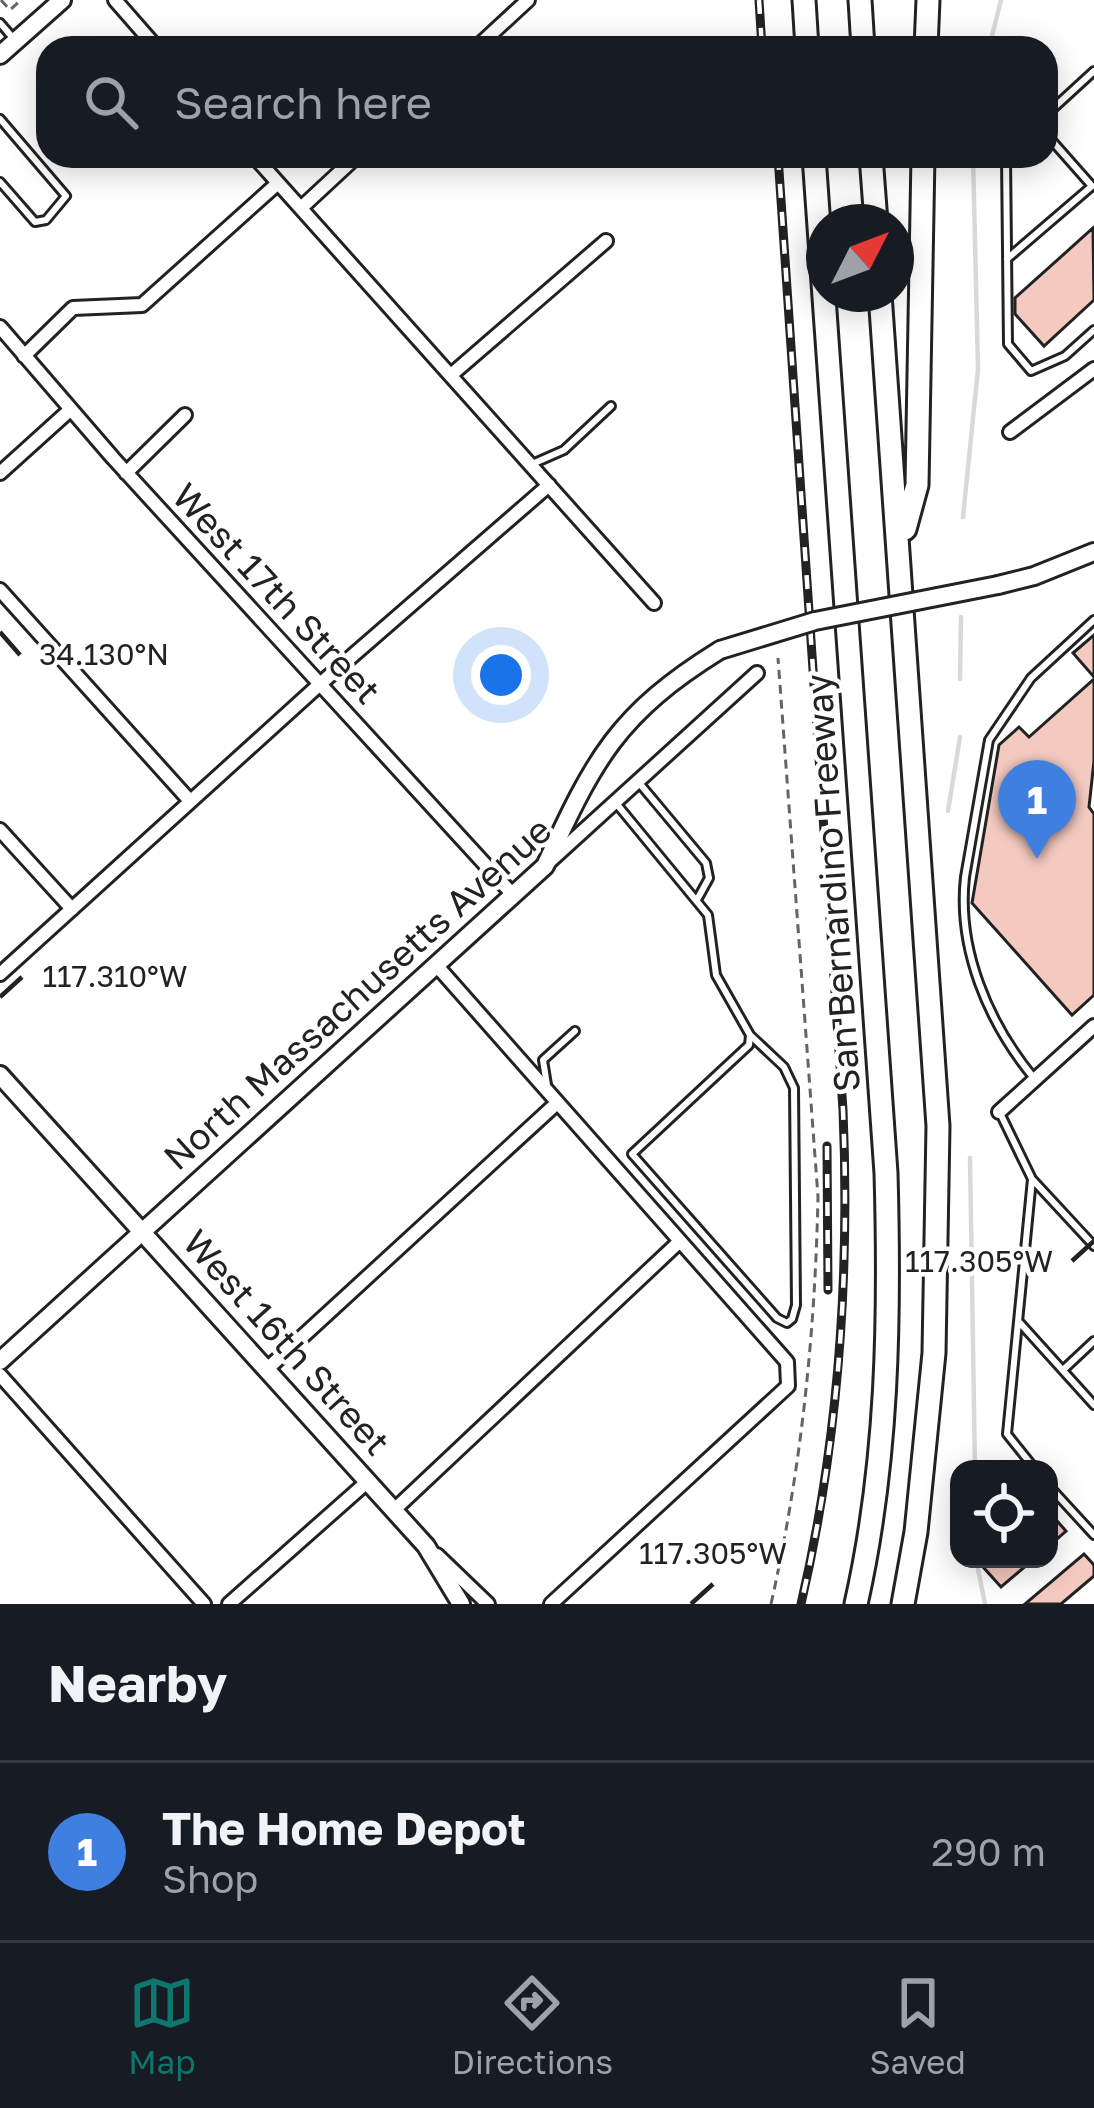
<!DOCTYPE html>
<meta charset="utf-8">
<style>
body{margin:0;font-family:"Golos Text",sans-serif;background:#20242c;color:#f1f3f6}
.controls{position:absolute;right:36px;bottom:36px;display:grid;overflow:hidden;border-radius:24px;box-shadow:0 6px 30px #0003}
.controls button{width:108px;height:108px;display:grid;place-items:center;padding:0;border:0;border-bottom:3px solid #363941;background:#171b24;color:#f1f3f6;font:60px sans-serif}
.compass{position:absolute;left:806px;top:204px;width:108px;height:108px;border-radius:50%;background:#171b24;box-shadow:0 6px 30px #0003;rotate:48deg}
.you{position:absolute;left:501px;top:675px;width:42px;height:42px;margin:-30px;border:9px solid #fff;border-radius:50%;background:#1a73e8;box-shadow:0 0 0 18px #1a73e833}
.badge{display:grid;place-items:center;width:78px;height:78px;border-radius:50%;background:#0f766e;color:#fff;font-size:39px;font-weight:700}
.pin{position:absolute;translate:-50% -99px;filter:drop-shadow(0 3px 6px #0008)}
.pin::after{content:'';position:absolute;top:63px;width:42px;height:36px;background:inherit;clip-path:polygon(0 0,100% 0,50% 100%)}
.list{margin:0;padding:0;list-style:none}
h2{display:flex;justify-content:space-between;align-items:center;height:156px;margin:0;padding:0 48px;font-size:51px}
h2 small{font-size:39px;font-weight:400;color:#9ea1a6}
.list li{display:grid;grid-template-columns:78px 1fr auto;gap:36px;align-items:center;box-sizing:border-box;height:180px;padding:0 48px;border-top:3px solid #363941}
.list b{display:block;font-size:45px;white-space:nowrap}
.list p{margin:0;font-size:39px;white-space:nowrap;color:#9ea1a6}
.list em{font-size:39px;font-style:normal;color:#9ea1a6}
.icon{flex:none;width:66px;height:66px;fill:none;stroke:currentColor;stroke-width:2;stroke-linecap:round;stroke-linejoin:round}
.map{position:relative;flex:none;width:1094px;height:1604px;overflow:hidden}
.search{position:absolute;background:#171b24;box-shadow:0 6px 30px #0003;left:36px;right:36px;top:36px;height:132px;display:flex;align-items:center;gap:30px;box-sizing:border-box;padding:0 42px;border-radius:36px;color:#9ea1a6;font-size:45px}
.sheet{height:336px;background:#171b24}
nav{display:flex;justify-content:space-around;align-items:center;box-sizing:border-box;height:168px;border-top:3px solid #363941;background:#171b24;font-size:33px;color:#9ea1a6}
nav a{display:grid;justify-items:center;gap:6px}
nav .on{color:#0f766e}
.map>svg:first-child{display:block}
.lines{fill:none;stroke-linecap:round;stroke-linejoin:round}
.stream{stroke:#d9d9d9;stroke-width:4.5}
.building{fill:#f3c9c0;stroke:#222;stroke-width:3}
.lane-casing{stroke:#222;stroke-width:12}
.street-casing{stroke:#222;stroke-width:18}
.secondary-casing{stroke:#222;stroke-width:22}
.highway-casing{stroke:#222;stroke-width:27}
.path{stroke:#646464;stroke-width:3;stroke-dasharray:9 6;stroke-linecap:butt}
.lane{stroke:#fff;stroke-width:6}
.street{stroke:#fff;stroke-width:12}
.secondary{stroke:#fff;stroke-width:16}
.highway{stroke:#fff;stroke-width:21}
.rail-casing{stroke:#222;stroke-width:9}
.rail{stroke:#fff;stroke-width:4.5;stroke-dasharray:14;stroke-linecap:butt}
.secondary-bridge-casing{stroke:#222;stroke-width:22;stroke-linecap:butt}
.secondary-bridge{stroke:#fff;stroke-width:16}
.ticks{fill:none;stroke:#222;stroke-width:4.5}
.labels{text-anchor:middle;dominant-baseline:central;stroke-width:9;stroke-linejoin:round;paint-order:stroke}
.street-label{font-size:36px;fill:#222;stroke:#fff}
.ticks-label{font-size:30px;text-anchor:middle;fill:#222;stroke:#fff;stroke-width:9;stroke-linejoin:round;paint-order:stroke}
</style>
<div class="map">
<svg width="1094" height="1604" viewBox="0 0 1094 1604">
<rect width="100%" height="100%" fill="#fff"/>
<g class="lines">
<!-- stream -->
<path class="stream" d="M989,48L1001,0
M963,517L978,369L973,156
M960,679L961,617
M948,811L960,737
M970,1158L975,1469
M976,1559L985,1604"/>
</g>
<!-- building -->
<path class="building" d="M1093,228L1094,300L1044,346L1015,314V298Z
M1094,635V677L1073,653Z
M1094,679V761L1089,807L1094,814V995L1072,1015L972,903L999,745L1019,727L1029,737Z
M1049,1512L1066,1531L1049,1546Z
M1084,1554L1094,1565V1576L1061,1604H1025Z
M994,1559H1034L1001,1587L984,1568Z"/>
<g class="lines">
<!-- lane casing -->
<g class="lane-casing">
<path id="lane" d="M0,23L13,38
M1046,115L1094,71
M0,119L66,196L46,220L35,222L0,182
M1046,134L1091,185
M1006,156L1008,344L1031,371L1065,356L1094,330
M1007,259L1092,186
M530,465L564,450L611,406
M640,784L706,863L709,878L698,898
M615,802L708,915L716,975L750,1035L749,1045L632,1154L777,1318L787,1323L792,1319L796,1305L794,1088L784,1067L750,1035
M1033,1077C988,1022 957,949 965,877L989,740L1031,678L1094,620
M547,1085L543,1060L575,1031
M1000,1113L1032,1179L1007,1434L1035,1469
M1032,1179L1094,1246
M1020,1323L1094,1405
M1063,1370L1094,1341
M1049,1486L1094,1535"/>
</g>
<!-- street casing -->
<g class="street-casing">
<path id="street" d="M115,0L157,48
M476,48L528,0
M254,156L654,603
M301,208L357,156
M0,327L113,458L514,896
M24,356L73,308L142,305L278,183
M451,375L606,241
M1010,432L1094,369
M0,473L71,409
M126,473L185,415
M0,590L190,801
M0,830L72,909
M549,862L757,673
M437,966L787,1362L788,1386L551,1604
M0,974L320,684L549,485
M999,1112L1094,1026
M266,1370L557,1103
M0,1375L204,1604
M393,1511L680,1241
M437,1555L488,1604
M229,1604L367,1482"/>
</g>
<!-- secondary casing -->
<g class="secondary-casing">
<path id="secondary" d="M0,55L62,0
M998,585L1034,576L1094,552
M0,1075L426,1546L461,1604
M0,1361L545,866C595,758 617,714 720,650"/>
</g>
<!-- highway casing -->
<g class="highway-casing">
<path id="highway" d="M804,0L807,48
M860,0L863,48
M926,48L928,0
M814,156L886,1173C890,1318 888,1462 856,1604
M871,156L876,222
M880,294L938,1126L934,1353L916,1532L903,1604
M905,529L917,485L923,156"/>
</g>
<!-- path -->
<path class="path" d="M1,0L10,10L21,0
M771,1604C801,1470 815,1335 818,1197L778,658"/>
<!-- lane -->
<use href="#lane" class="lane"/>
<!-- street -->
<use href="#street" class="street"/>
<!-- secondary -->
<use href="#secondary" class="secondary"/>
<!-- highway -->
<use href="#highway" class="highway"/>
<!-- rail casing -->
<g class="rail-casing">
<path id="rail" d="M759,0L762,48
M778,156L843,1110C850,1278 839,1440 801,1604
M827,1146L828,1290"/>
</g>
<!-- rail -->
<use href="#rail" class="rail"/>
<!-- secondary-bridge casing -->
<g class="secondary-bridge-casing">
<path id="secondary-bridge" d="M720,650L815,621L998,585"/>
</g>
<!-- secondary-bridge -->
<use href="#secondary-bridge" class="secondary-bridge"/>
</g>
<!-- ticks -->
<path class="ticks" d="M0,632L20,655M0,997L22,977M1072,1261L1094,1241M691,1604L713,1584"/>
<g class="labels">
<!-- street labels -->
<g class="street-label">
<text transform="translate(277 593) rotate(47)">West 17th Street</text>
<text transform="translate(832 883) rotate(-94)">San Bernardino Freeway</text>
<text transform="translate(357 993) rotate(-42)">North Massachusetts Avenue</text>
<text transform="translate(287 1342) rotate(48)">West 16th Street</text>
</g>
</g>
<g class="ticks-label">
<text x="104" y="665">34.130°N</text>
<text x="115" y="987">117.310°W</text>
<text x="979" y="1272">117.305°W</text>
<text x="713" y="1564">117.305°W</text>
</g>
</svg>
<div class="controls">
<button><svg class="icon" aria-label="locate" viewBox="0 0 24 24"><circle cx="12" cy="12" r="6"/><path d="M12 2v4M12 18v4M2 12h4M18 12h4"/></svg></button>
</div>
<svg class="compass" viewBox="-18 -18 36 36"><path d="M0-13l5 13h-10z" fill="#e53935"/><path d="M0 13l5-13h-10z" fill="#9ea1a6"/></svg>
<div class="you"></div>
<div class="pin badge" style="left:1037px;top:859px;background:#3f7fe0">1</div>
<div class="search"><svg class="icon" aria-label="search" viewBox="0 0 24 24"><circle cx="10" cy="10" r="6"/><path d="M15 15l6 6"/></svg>Search here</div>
</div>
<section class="sheet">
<h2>Nearby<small></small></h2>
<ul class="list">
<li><span class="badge" style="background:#3f7fe0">1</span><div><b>The Home Depot</b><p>Shop</p></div><em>290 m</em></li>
</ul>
</section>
<nav>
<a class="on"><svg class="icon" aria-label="map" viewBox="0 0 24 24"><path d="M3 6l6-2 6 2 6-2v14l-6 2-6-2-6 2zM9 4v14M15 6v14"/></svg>Map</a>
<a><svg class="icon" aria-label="directions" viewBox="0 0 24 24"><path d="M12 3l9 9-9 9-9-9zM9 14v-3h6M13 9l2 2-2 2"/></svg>Directions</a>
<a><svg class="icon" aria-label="saved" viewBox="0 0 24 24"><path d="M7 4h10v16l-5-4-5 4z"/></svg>Saved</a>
</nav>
